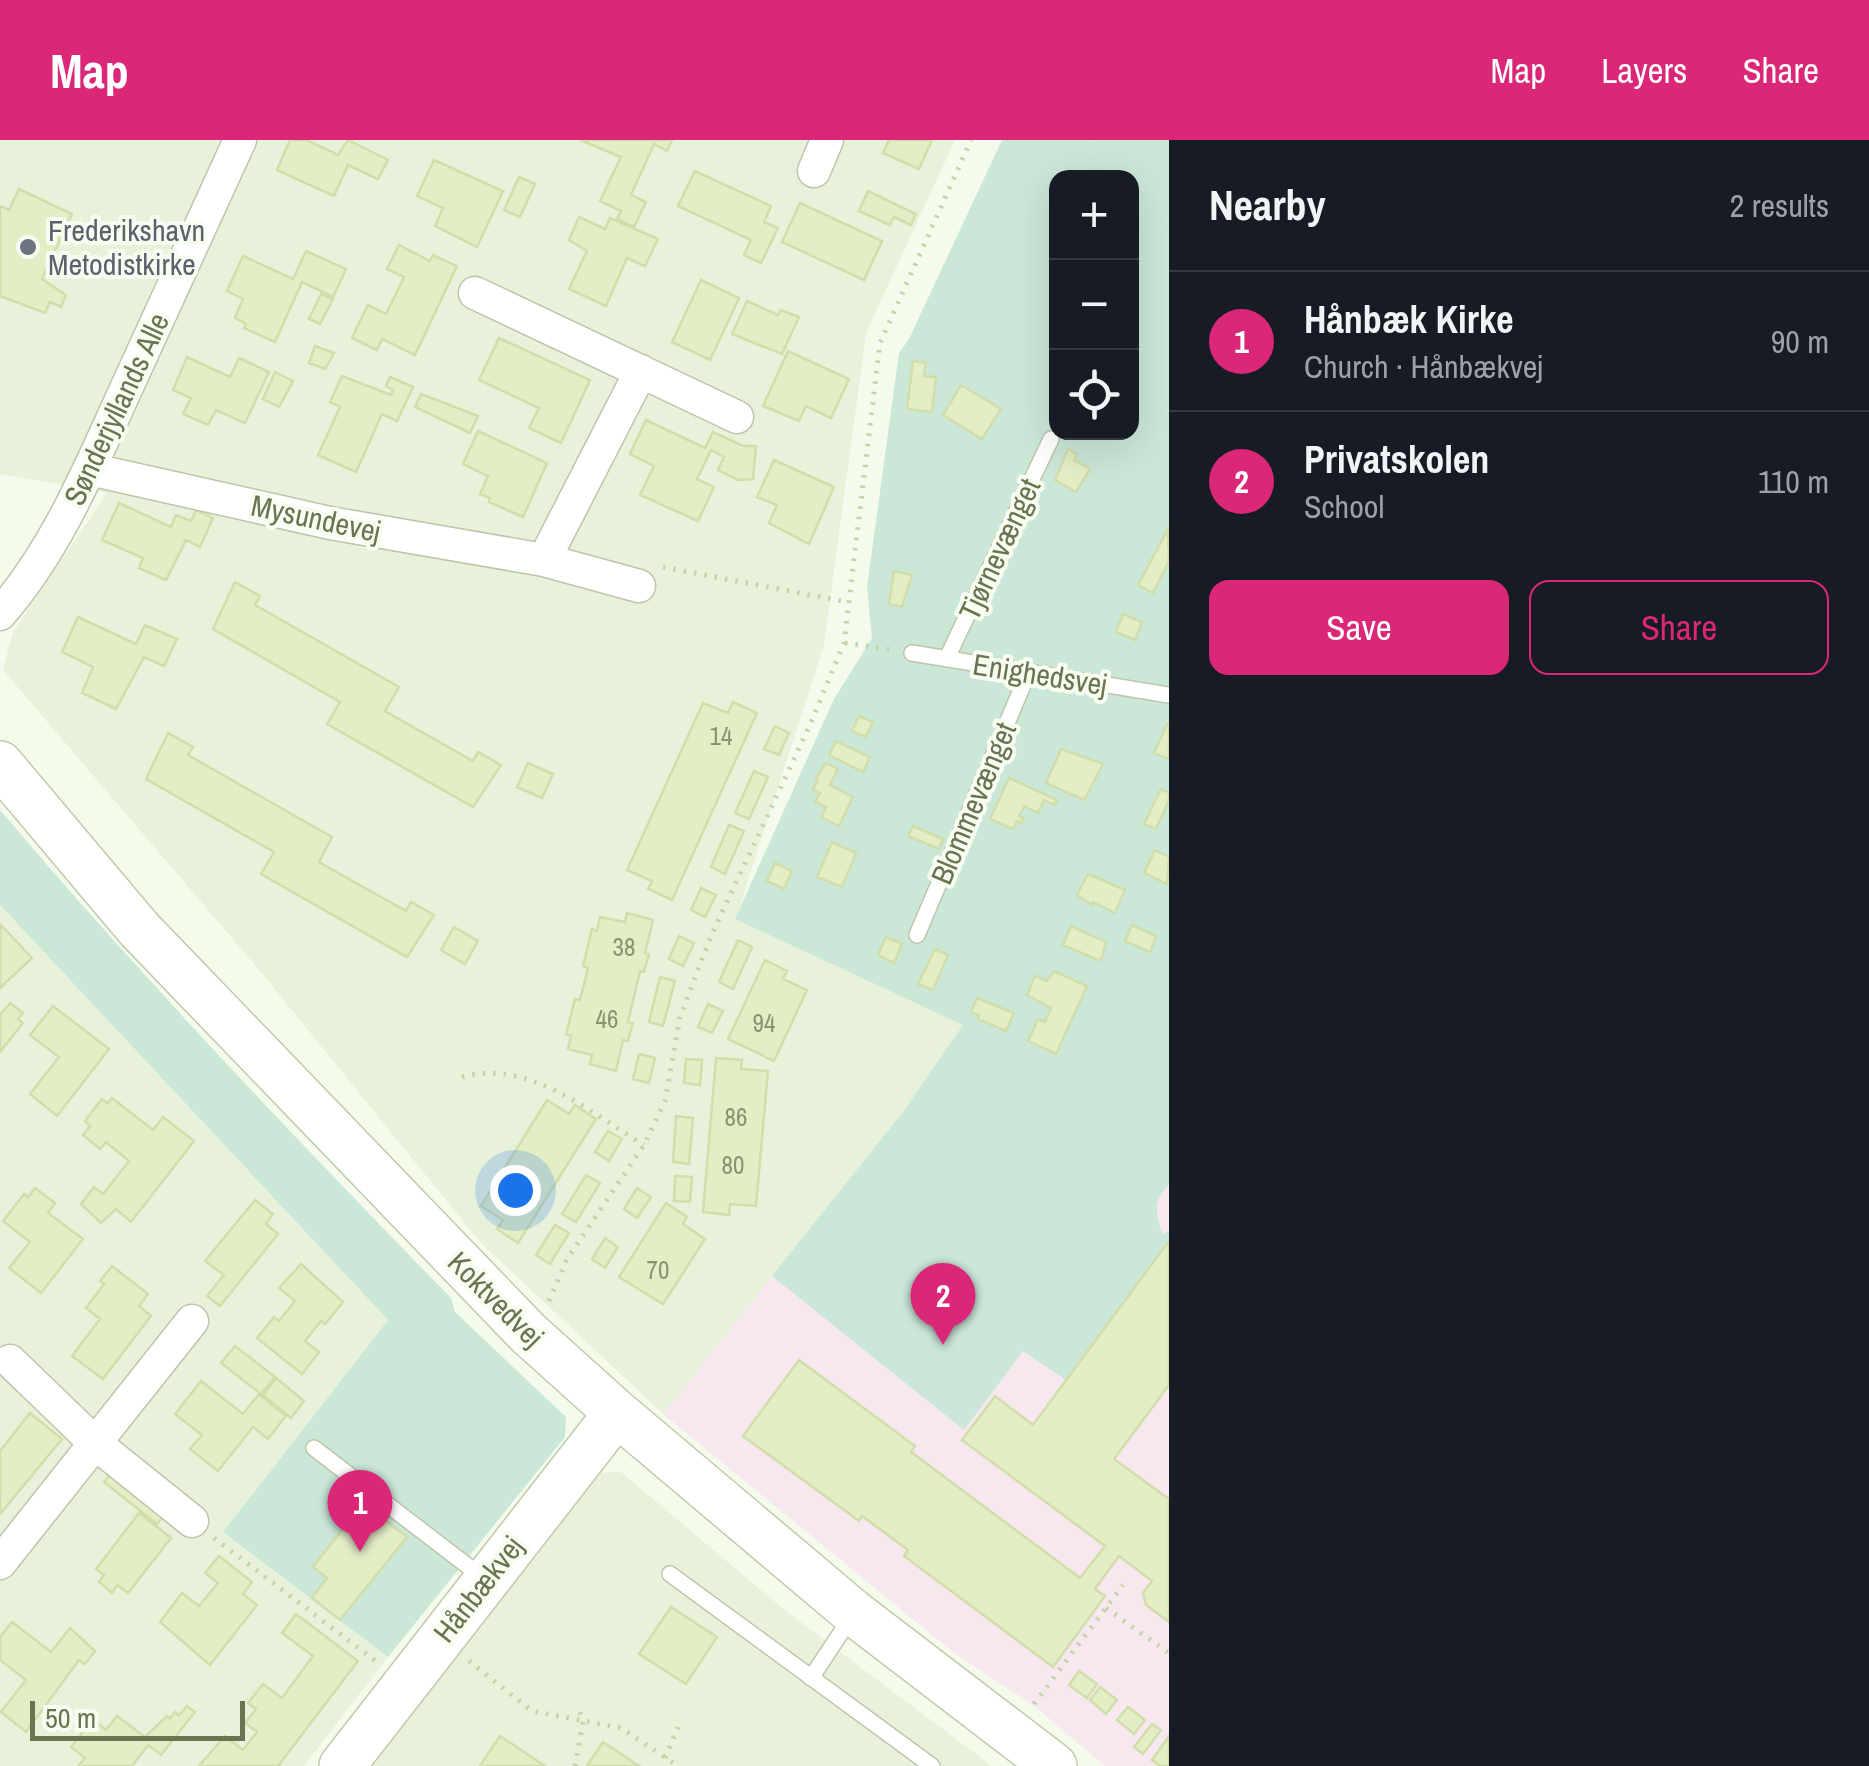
<!DOCTYPE html>
<meta charset="utf-8">
<style>
body{margin:0;font-family:"Archivo Narrow",sans-serif;background:#20242c;color:#f1f3f6}
.controls{position:absolute;right:30px;top:30px;display:grid;overflow:hidden;border-radius:20px;box-shadow:0 10px 40px #0002}
.controls button{width:90px;height:90px;display:grid;place-items:center;padding:0;border:0;border-bottom:2px solid #363941;background:#171b24;color:#f1f3f6;font:50px sans-serif}
.scale{position:absolute;left:30px;bottom:25px;width:215px;box-sizing:border-box;padding-left:10px;border:5px solid #6c7351;border-top:0;font-size:28px;line-height:35px;white-space:nowrap;color:#6c7351;-webkit-text-stroke:8px #f8fdf2;paint-order:stroke}
.you{position:absolute;left:515px;top:1050px;width:35px;height:35px;margin:-25px;border:8px solid #fff;border-radius:50%;background:#1a73e8;box-shadow:0 0 0 15px #1a73e833}
.badge{display:grid;place-items:center;width:65px;height:65px;border-radius:50%;background:#db2777;color:#fff;font-size:32px;font-weight:700}
.pin{position:absolute;translate:-50% -82px;filter:drop-shadow(0 2px 5px #0008)}
.pin::after{content:'';position:absolute;top:52px;width:35px;height:30px;background:inherit;clip-path:polygon(0 0,100% 0,50% 100%)}
.list{margin:0;padding:0;list-style:none}
h2{display:flex;justify-content:space-between;align-items:center;height:130px;margin:0;padding:0 40px;font-size:42px}
h2 small{font-size:32px;font-weight:400;color:#9ea1a6}
.list li{display:grid;grid-template-columns:65px 1fr auto;gap:30px;align-items:center;box-sizing:border-box;height:140px;padding:0 40px;border-top:2px solid #363941}
.list b{display:block;font-size:38px;white-space:nowrap}
.list p{margin:0;font-size:32px;white-space:nowrap;color:#9ea1a6}
.list em{font-size:32px;font-style:normal;color:#9ea1a6}
.actions{display:flex;gap:20px;padding:30px 40px}
.actions a{flex:1;padding:22px 0;border:2px solid #db2777;border-radius:20px;text-align:center;font-size:35px;color:#db2777}
.actions .main{background:#db2777;color:#fff}
.icon{flex:none;width:55px;height:55px;fill:none;stroke:currentColor;stroke-width:2;stroke-linecap:round;stroke-linejoin:round}
.map{position:relative;flex:none;width:1169px;height:1626px;overflow:hidden}
header{display:flex;align-items:center;gap:60px;box-sizing:border-box;height:140px;padding:0 50px;background:#db2777;color:#fff}
header strong{font-size:48px}
nav{display:flex;gap:55px;margin-inline-start:auto;font-size:35px}
main{display:flex}
aside{flex:1;background:#171b24}
.map>svg:first-child{display:block}
.residential{fill:#e8f2db}
.education{fill:#f7e8f0}
.green{fill:#cbe7d8;fill-rule:evenodd}
.building{fill:#e3edc6;stroke:#d1dea9;stroke-width:2.5}
.lines{fill:none;stroke-linecap:round;stroke-linejoin:round}
.lane-casing{stroke:#bdc5aa;stroke-width:18}
.street-casing{stroke:#bdc5aa;stroke-width:35}
.secondary-casing{stroke:#c1caab;stroke-width:48}
.path{stroke:#c8d2a9;stroke-width:5;stroke-dasharray:2.5 8;stroke-linecap:butt}
.lane{stroke:#fff;stroke-width:15}
.street{stroke:#fff;stroke-width:32}
.secondary{stroke:#fff;stroke-width:45}
.worship-dot{fill:#6b7280;stroke:#f8fdf2;stroke-width:4}
.labels{text-anchor:middle;dominant-baseline:central;stroke-width:8;stroke-linejoin:round;paint-order:stroke}
.number-label{font-size:25px;fill:#8a926e}
.worship-label{font-size:30px;fill:#5b616d;stroke:#f8fdf2;text-anchor:start}
.street-label{font-size:30px;fill:#6c7351;stroke:#f8fdf2}
</style>
<header>
<strong>Map</strong>
<nav><a>Map</a><a>Layers</a><a>Share</a></nav>
</header>
<main>
<div class="map">
<svg width="1169" height="1626" viewBox="0 0 1169 1626">
<rect width="100%" height="100%" fill="#f4fbec"/>
<!-- residential -->
<path class="residential" d="M0,0H955L866,193L824,505L736,778L964,885L903,972L663,1274L480,1102L260,831L3,530L13,492L107,353L0,334Z
M0,765L388,1180L223,1392L388,1517L304,1626H0Z
M621,1332L786,1471L992,1626H367L597,1333Z"/>
<!-- education -->
<path class="education" d="M964,885L1169,971V1626H1105L1033,1565L954,1513L663,1274L903,972Z"/>
<!-- green -->
<path class="green" d="M1002,0H1169V1045C1153,1058 1155,1077 1163,1094L1169,1090V1101L1066,1240L1023,1211L964,1290L772,1136L903,972L963,885L735,779L834,559L872,498L867,447L899,213L909,199ZM1056,38H1132V292H1056Z
M0,670C144,840 296,999 451,1158L455,1172L566,1277L565,1297L388,1517L223,1392L388,1180L0,765Z"/>
<!-- building -->
<path class="building" d="M290,0H307L338,15L348,0L388,20L378,39L348,25L334,56L277,30Z
M580,0H672L667,11L654,4L631,55L646,62L634,87L617,79L621,71L600,61L621,17Z
M889,0H932L919,29L883,13Z
M434,20L503,51L477,107L435,86L443,68L417,56Z
M695,31L771,66L764,82L778,88L761,123L744,115L751,100L678,66Z
M519,37L535,44L520,77L504,70Z
M19,49L72,74L42,139L66,155L61,167L50,162L45,173L0,156V66L9,70Z
M868,51L916,74L911,85L894,77L890,85L859,71Z
M800,63L882,101L864,140L782,102Z
M579,77L605,89L610,78L658,99L645,126L627,118L606,166L569,149L587,111L569,100Z
M399,105L430,121L433,115L457,126L415,215L382,199L377,210L352,198L368,165L386,174L404,137L387,129Z
M306,111L346,129L333,157L302,142L275,202L244,188L246,184L235,178L243,159L227,151L243,116L293,139Z
M701,140L739,158L710,220L672,202Z
M321,154L333,159L320,184L309,179Z
M747,161L778,175L781,170L799,177L782,214L732,194Z
M499,198L590,240L561,303L529,288L539,268L479,240Z
M315,206L334,213L325,229L309,223Z
M788,211L849,239L831,278L806,266L799,281L763,266Z
M187,217L230,237L239,218L269,232L245,283L216,270L208,285L183,274L191,258L173,250Z
M913,221L926,223L924,236L936,237L932,272L907,269Z
M275,232L293,241L279,267L263,259Z
M342,236L391,255L393,250L386,246L390,237L413,247L397,281L382,274L356,332L318,315L340,267L330,262Z
M961,245L1001,269L982,299L943,275Z
M421,254L478,276L470,293L415,267Z
M646,280L705,308L713,292L743,306H756L753,339L738,340L718,330L724,317L711,310L697,339L714,347L698,381L640,355L654,326L630,314Z
M478,291L547,323L523,377L489,362L490,358L480,354L488,336L463,324Z
M1068,309L1077,315L1074,320L1090,329L1076,352L1055,340Z
M774,320L834,347L809,404L769,383L777,365L757,357Z
M119,363L171,387L176,375L191,381L196,370L213,378L200,407L186,400L166,440L139,428L143,418L102,400Z
M1168,389L1169,421L1153,453L1138,445Z
M894,431L912,435L902,467L889,464Z
M235,442L260,456L255,465L399,547L385,571L473,621L478,612L501,625L473,667L327,584L340,562L213,489Z
M1123,474L1142,482L1135,500L1116,492Z
M78,477L136,504L145,485L177,499L164,526L144,517L116,569L82,553L93,527L62,512Z
M733,562L757,573L672,760L648,749L652,741L627,730L703,563L728,573Z
M859,576L873,582L866,597L852,591Z
M1167,584L1169,585V619L1154,613Z
M775,586L789,593L779,615L764,609Z
M168,593L193,607L188,615L332,697L319,722L406,771L411,762L434,775L407,817L261,734L274,712L146,639Z
M836,601L870,617L863,632L829,615Z
M1061,609L1103,624L1084,660L1046,643Z
M528,623L553,634L542,658L517,647Z
M826,623L838,629L830,645L853,657L839,686L821,677L826,667L815,662L820,653L813,650L818,639L816,638Z
M754,631L768,637L749,679L735,673Z
M1009,638L1057,660L1054,665L1044,660L1038,673L1024,666L1019,676L1024,678L1021,683L1017,681L1013,689L990,679Z
M1161,649L1169,653V660L1156,689L1144,684Z
M729,685L744,691L725,734L711,727Z
M913,686L943,699L939,709L908,696Z
M832,702L856,713L842,747L817,737Z
M1155,710L1169,717L1167,744L1144,733Z
M775,723L792,731L784,749L767,741Z
M1088,734L1125,750L1115,773L1093,762L1092,765L1077,755Z
M701,748L716,755L705,777L691,770Z
M627,773L653,780L645,813L649,814L644,832L640,831L628,882L633,883L628,901L623,900L616,931L590,924L592,915L568,909L571,895L566,894L575,859L580,860L588,828L583,826L592,789L597,791L600,777L625,782Z
M0,784L32,818L0,848Z
M1132,785L1156,796L1150,812L1125,801Z
M1071,786L1106,802L1102,818L1098,820L1063,805Z
M454,787L478,801L465,824L441,810Z
M679,796L694,803L683,826L669,819Z
M886,797L902,804L894,823L878,815Z
M738,800L752,807L733,849L719,842Z
M935,809L948,815L933,850L918,844Z
M765,820L787,831L783,839L807,850L774,921L728,899Z
M1054,831L1087,846L1056,914L1028,901L1038,879L1045,882L1051,868L1027,855L1035,836L1047,841Z
M660,837L675,841L663,886L649,882Z
M977,858L1014,873L1006,891L978,879L979,875L971,872Z
M10,863L23,873L18,879L23,883L0,912V875Z
M708,864L723,871L712,893L698,887Z
M53,866L109,909L57,976L30,954L59,917L30,895Z
M639,914L655,918L649,943L633,939Z
M716,918L742,920L741,929L768,931L756,1066L730,1064L729,1075L703,1072Z
M686,919L702,920L700,945L684,943Z
M112,958L153,990L163,977L194,1001L131,1082L116,1069L101,1083L81,1064L94,1047L103,1054L129,1021L106,1002L100,1009L83,995L90,986L85,981L102,959L108,963Z
M547,960L569,974L575,965L596,979L518,1103L497,1089L503,1080L481,1066Z
M676,976L693,978L689,1024L673,1022Z
M608,991L622,999L609,1021L595,1012Z
M586,1035L600,1043L576,1082L562,1074Z
M675,1036L692,1037L690,1062L674,1061Z
M35,1048L55,1063L48,1073L83,1099L41,1153L9,1128L30,1102L3,1081L24,1054L28,1057Z
M637,1048L651,1057L637,1078L624,1069Z
M255,1060L273,1074L266,1084L278,1094L220,1166L207,1156L224,1135L205,1121Z
M666,1063L687,1077L683,1084L705,1099L663,1164L619,1137Z
M555,1085L569,1093L550,1124L536,1115Z
M605,1098L618,1107L605,1128L592,1119Z
M1169,1101V1245L1114,1319L1169,1359V1482L1146,1465L1143,1453L1152,1441L1119,1416L1095,1449L1105,1456L1053,1527L904,1416L908,1410L862,1376L859,1381L743,1296L799,1220L915,1306L911,1312L1080,1438L1105,1406L962,1300L995,1256L1033,1285Z
M301,1124L343,1162L325,1184L321,1181L305,1201L319,1212L302,1234L257,1198L274,1177L279,1181L295,1161L279,1148Z
M112,1126L148,1154L139,1166L151,1176L103,1239L72,1216L100,1179L86,1168L104,1144L100,1141Z
M235,1206L275,1237L261,1254L221,1223Z
M276,1238L304,1261L291,1278L263,1255Z
M201,1241L243,1274L259,1254L286,1276L268,1299L253,1287L218,1331L190,1309L202,1295L175,1274Z
M30,1273L62,1299L0,1374V1311Z
M114,1329L167,1372L157,1384L104,1342Z
M363,1363L407,1397L340,1480L312,1458L327,1438L313,1427Z
M139,1373L171,1398L128,1453L117,1445L112,1453L99,1442L104,1435L96,1429Z
M219,1416L252,1442L243,1454L257,1465L210,1525L160,1482L182,1453L199,1466L218,1443L205,1433Z
M671,1467L717,1497L686,1544L639,1514Z
M296,1474L358,1521L278,1626H199L225,1596L243,1610L257,1592L245,1583L256,1569L248,1563L263,1544L282,1558L313,1516L282,1493Z
M12,1482L51,1512L70,1488L95,1511L85,1524L79,1520L26,1592L1,1572L26,1540L0,1520V1497Z
M1079,1531L1097,1544L1087,1558L1069,1545Z
M1100,1547L1117,1560L1106,1574L1090,1560Z
M187,1566L195,1572L161,1615L148,1605L132,1626H78L85,1618L71,1607L93,1579L106,1590L117,1576L145,1597L167,1576L170,1579L175,1572L179,1575Z
M1128,1567L1145,1580L1134,1594L1117,1580Z
M1152,1584L1161,1590L1143,1614L1134,1607Z
M500,1596L545,1626H480Z
M1169,1596V1626H1160L1152,1620Z
M603,1602L639,1626H587Z"/>
<g class="lines">
<!-- lane casing -->
<g class="lane-casing">
<path id="lane" d="M912,513L1169,555
M947,518L1051,299
M917,795L1029,531
M314,1308L482,1437
M670,1434L932,1626
M811,1538L852,1476"/>
</g>
<!-- street casing -->
<g class="street-casing">
<path id="street" d="M814,31L827,0
M475,153L737,277
M89,329L330,383L544,420L639,446
M544,420L641,231
M0,474C57,409 90,327 126,249C164,166 202,83 240,0
M10,1221L96,1304L192,1381
M0,1423L192,1181"/>
</g>
<!-- secondary casing -->
<g class="secondary-casing">
<path id="secondary" d="M0,624L139,789L528,1193L617,1273L854,1473L1054,1626
M342,1626L617,1273"/>
</g>
<!-- path -->
<path class="path" d="M663,427L847,462
M845,503L894,510
M462,937C528,918 591,973 644,1005
M549,1161L567,1119L644,1005L665,961L680,877L711,796L809,587L844,503L880,203L971,0
M214,1398L377,1522
M1106,1468L1169,1513
M469,1521L532,1571L621,1588L678,1626
M1034,1564L1123,1445
M665,1618L678,1587
M575,1626L583,1581L579,1570"/>
<!-- lane -->
<use href="#lane" class="lane"/>
<!-- street -->
<use href="#street" class="street"/>
<!-- secondary -->
<use href="#secondary" class="secondary"/>
</g>
<!-- markers -->
<circle class="worship-dot" cx="28" cy="107" r="10"/>
<g class="labels">
<!-- number labels -->
<g class="number-label">
<text x="721" y="596">14</text>
<text x="624" y="807">38</text>
<text x="607" y="879">46</text>
<text x="764" y="883">94</text>
<text x="736" y="977">86</text>
<text x="733" y="1025">80</text>
<text x="658" y="1130">70</text>
</g>
<!-- worship labels -->
<g class="worship-label">
<text x="48" y="90">Frederikshavn<tspan x="48" dy="34">Metodistkirke</tspan></text>
</g>
<!-- street labels -->
<g class="street-label">
<text transform="translate(116 269) rotate(-65)">Sønderjyllands Alle</text>
<text transform="translate(316 378) rotate(12)">Mysundevej</text>
<text transform="translate(999 409) rotate(-65)">Tjørnevænget</text>
<text transform="translate(1040 534) rotate(9)">Enighedsvej</text>
<text transform="translate(973 663) rotate(-67)">Blommevænget</text>
<text transform="translate(496 1159) rotate(45)">Koktvedvej</text>
<text transform="translate(478 1449) rotate(-52)">Hånbækvej</text>
</g>
</g>
</svg>
<div class="controls">
<button>+</button>
<button>−</button>
<button><svg class="icon" aria-label="locate" viewBox="0 0 24 24"><circle cx="12" cy="12" r="6"/><path d="M12 2v4M12 18v4M2 12h4M18 12h4"/></svg></button>
</div>
<div class="scale">50 m</div>
<div class="you"></div>
<div class="pin badge" style="left:360px;top:1412px">1</div>
<div class="pin badge" style="left:943px;top:1205px">2</div>
</div>
<aside>
<h2>Nearby<small>2 results</small></h2>
<ul class="list">
<li><span class="badge">1</span><div><b>Hånbæk Kirke</b><p>Church · Hånbækvej</p></div><em>90 m</em></li>
<li><span class="badge">2</span><div><b>Privatskolen</b><p>School</p></div><em>110 m</em></li>
</ul>
<div class="actions"><a class="main">Save</a><a>Share</a></div>
</aside>
</main>
